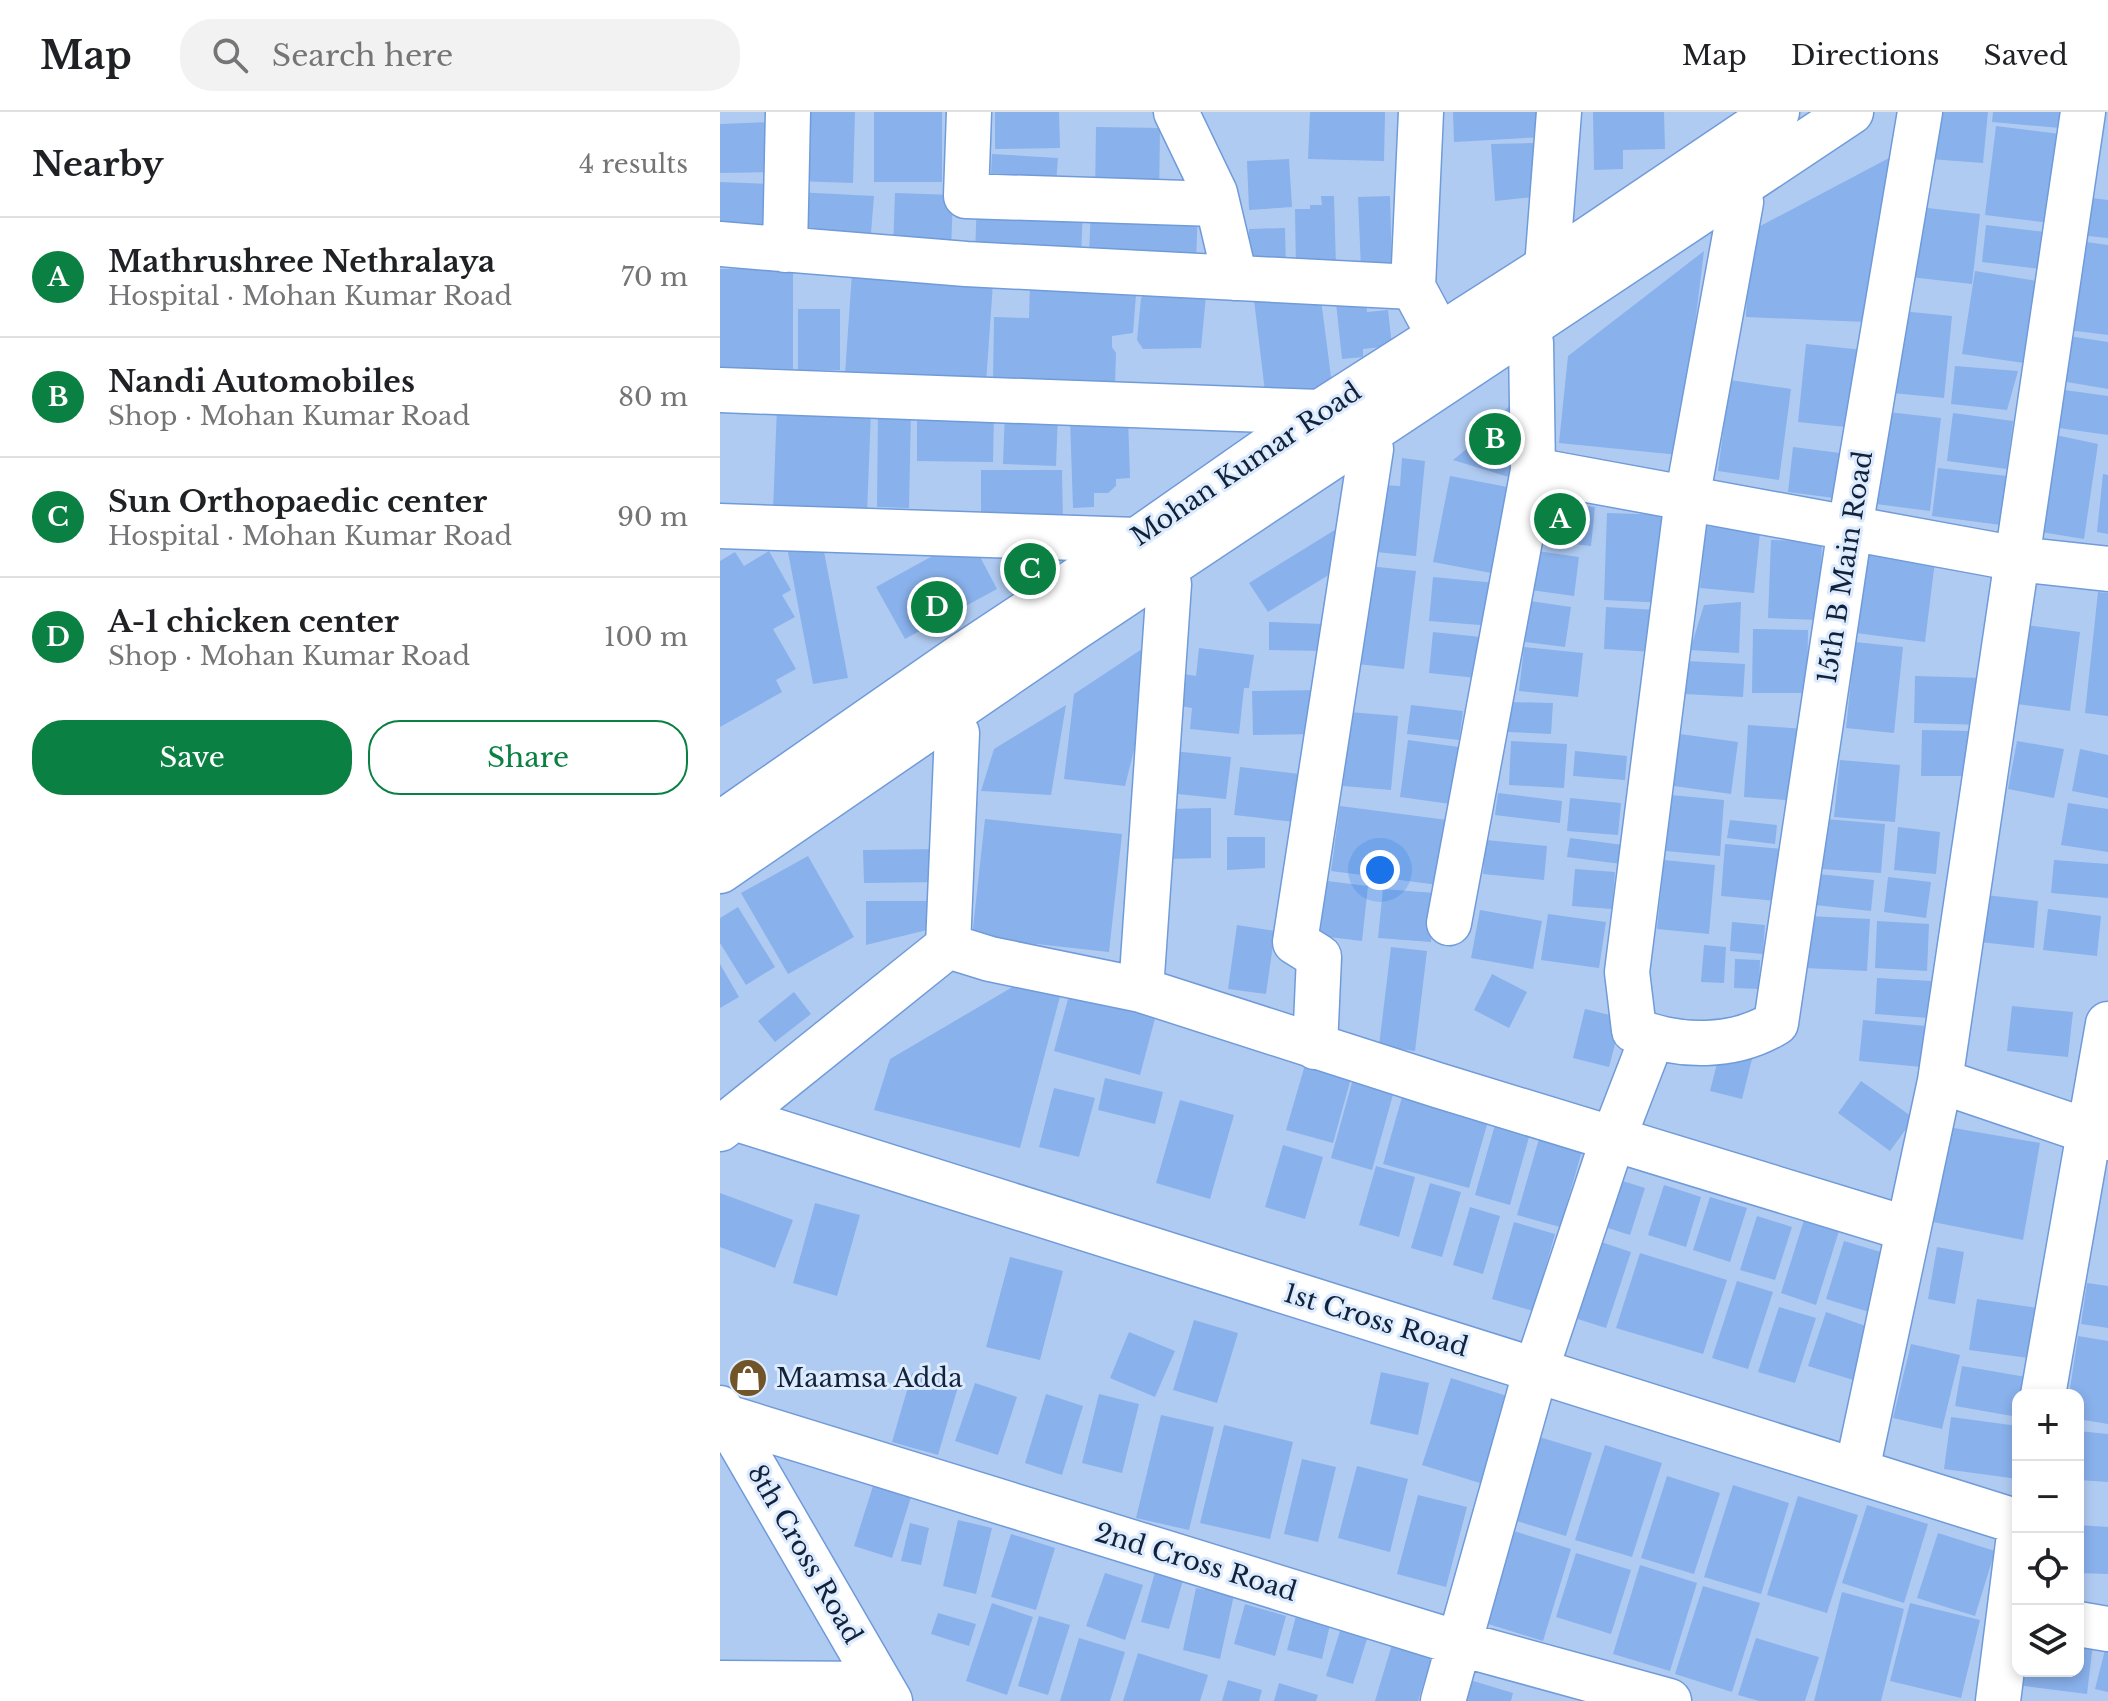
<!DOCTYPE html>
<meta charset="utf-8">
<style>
body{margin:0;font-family:"Libre Baskerville",serif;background:#f2f2f2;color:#202124}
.controls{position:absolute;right:24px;bottom:24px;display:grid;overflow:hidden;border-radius:16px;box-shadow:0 4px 12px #0003}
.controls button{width:72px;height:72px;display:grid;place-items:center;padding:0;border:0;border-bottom:2px solid #e0e0e0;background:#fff;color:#202124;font:40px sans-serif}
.you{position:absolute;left:660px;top:758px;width:28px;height:28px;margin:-20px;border:6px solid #fff;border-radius:50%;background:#1a73e8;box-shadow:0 0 0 12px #1a73e833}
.badge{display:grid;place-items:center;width:52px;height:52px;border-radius:50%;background:#0b8043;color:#fff;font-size:26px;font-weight:700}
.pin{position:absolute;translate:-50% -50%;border:4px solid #fff;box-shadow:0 2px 8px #0006}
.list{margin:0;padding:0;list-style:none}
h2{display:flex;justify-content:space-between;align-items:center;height:104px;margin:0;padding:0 32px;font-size:34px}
h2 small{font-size:26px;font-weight:400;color:#757577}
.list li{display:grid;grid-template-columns:52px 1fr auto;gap:24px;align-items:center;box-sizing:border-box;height:120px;padding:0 32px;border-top:2px solid #e0e0e0}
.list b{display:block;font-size:30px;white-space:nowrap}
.list p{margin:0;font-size:26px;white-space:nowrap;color:#757577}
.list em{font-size:26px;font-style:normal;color:#757577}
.actions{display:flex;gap:16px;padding:24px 32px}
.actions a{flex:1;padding:18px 0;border:2px solid #0b8043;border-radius:32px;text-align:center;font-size:28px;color:#0b8043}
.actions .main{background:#0b8043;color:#fff}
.icon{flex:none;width:44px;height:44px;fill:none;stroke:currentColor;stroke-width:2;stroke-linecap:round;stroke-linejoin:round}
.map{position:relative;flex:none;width:1388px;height:1589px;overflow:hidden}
header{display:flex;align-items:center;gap:48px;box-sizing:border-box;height:112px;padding:0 40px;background:#fff;border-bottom:2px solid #e0e0e0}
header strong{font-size:38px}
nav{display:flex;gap:44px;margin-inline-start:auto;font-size:28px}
.search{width:560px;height:72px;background:#f2f2f2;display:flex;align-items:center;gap:20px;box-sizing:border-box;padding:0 28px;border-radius:32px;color:#757577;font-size:30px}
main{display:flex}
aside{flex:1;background:#fff}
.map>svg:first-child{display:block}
.building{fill:#89b1ec}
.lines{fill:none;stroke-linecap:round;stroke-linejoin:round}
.street-casing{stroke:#709bd9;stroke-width:47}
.secondary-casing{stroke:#709bd9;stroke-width:47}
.street{stroke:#fff;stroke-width:44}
.secondary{stroke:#fff;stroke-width:44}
.labels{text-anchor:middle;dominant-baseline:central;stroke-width:6;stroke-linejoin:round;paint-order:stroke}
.street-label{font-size:26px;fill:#11223a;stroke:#ddebff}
.poi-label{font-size:26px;fill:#11223a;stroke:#ddebff;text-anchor:start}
</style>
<header>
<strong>Map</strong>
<div class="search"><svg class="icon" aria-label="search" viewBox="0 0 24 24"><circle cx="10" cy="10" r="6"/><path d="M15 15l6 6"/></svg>Search here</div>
<nav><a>Map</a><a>Directions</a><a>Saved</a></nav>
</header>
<main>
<aside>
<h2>Nearby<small>4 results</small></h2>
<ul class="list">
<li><span class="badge">A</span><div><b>Mathrushree Nethralaya</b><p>Hospital · Mohan Kumar Road</p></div><em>70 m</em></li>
<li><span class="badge">B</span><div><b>Nandi Automobiles</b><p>Shop · Mohan Kumar Road</p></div><em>80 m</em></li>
<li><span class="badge">C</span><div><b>Sun Orthopaedic center</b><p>Hospital · Mohan Kumar Road</p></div><em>90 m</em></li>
<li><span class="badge">D</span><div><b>A-1 chicken center</b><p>Shop · Mohan Kumar Road</p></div><em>100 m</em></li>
</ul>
<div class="actions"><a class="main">Save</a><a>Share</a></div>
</aside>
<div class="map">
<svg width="1388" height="1589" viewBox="0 0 1388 1589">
<rect width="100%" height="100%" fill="#b0cbf2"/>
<!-- building -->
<path class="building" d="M77,0H135L133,71L75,69Z
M154,0H222V70H154Z
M275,0H339L340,36L275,37Z
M590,0H665L664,49L588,47Z
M733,0H821L822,25L734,30Z
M873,0H944L945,37L903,38V57L874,58Z
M1213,0H1268L1263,51L1210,47Z
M1273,0H1341L1340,16L1272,10Z
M53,10L55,60L0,61V12Z
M1276,14L1349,23L1338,112L1265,103Z
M376,15L440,16L439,86L375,84Z
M815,31L824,84L775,89L771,32Z
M1186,37L1146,210L1026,205L1029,120Z
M272,42L338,46L335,84L270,81Z
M569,47L572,95L529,98L527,49Z
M0,70L53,72L51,117L0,114Z
M76,80L154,84L151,121L74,116Z
M175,81L233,83L231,139L173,138Z
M601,84H614L616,155L576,156L575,97H590V93H602Z
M670,84L672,156L641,157L638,85Z
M1372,86L1388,88V126L1368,124Z
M257,89L363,93L361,147L255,142Z
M371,93L478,98L476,148L369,144Z
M1190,94L1260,102L1252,172L1181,164Z
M1266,113L1325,120L1320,157L1262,150Z
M565,116L566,156L529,157V117Z
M1359,129L1388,133V223L1348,218Z
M984,139L959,343L839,331L848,244Z
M0,157H73V257L0,256Z
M1255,159L1317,169L1304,251L1242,242Z
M132,161L273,171L266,271L125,262Z
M429,169L487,173L481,236L423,237L417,228L421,187Z
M417,170L413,221L392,224V235L396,241L395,274L273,268L274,205L309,206L310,171Z
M600,180L613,280L546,288L534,188Z
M646,188L647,200L668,198L672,234L643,237V245L622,247L616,191Z
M78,197H120V258H78Z
M1181,199L1232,204L1224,286L1173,281Z
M1348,224L1388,230V277L1341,269Z
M1086,232L1143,238L1135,316L1078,310Z
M1235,254L1298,259L1287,298L1231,292Z
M1010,268L1071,277L1059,368L998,359Z
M1337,277L1388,284V323L1332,315Z
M799,283L792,366L733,348L760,326Z
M57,295L151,299L147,402L53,398Z
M158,298H191L189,396L157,395Z
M197,299L274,300L273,350L197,349Z
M285,299L338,301L336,354L283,352Z
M1168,300L1221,306L1210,399L1156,392Z
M1233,301L1293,309L1287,357L1227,349Z
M408,305L410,366L396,367V374L388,381H374V395L353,396L350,307Z
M1331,322L1378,332L1364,427L1315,419Z
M1073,335L1120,341L1114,386L1068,380Z
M682,346L705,349L696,444L656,440L663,373L680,374Z
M1218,356L1287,364L1281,413L1212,404Z
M261,358H342L343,411H261Z
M1383,362L1388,363V422L1377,420Z
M730,364L798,377L782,463L713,450Z
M813,387L875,395L871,434L808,427Z
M887,401L950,403L947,491L884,488Z
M986,414L1040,420L1034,481L980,476Z
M618,416L625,453L548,500L529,471Z
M249,424L277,477L185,527L156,475Z
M1051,428L1102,429L1099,508L1048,506Z
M102,429L128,566L93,572L67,435Z
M49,439L71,478L62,483L75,505L53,517L76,557L56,568L62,580L0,615V449L15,440L24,454Z
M817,439L859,445L854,484L811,478Z
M1146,441L1215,449L1205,530L1136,521Z
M648,454L696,459L684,557L637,552Z
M713,465L776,471L773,514L709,509Z
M1378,480L1388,481V604L1365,601Z
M810,489L851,495L845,535L805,530Z
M1021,490L1019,541L970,538L984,493Z
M886,495L937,498L935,540L884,537Z
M549,510L603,512L602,539L549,538Z
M1299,512L1360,520L1350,599L1289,591Z
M1033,517L1088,518L1087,581H1032Z
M713,520L770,526L766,567L709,561Z
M1135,530L1183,535L1174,621L1126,616Z
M804,535L863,541L858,585L799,579Z
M479,536L534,543L529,576H524L519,622L470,617L472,596L459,594L463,562L476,564Z
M422,537L427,613L419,618L405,674L344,667L354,582Z
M966,549L1025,552L1023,585L964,582Z
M1195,564L1264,566L1263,613L1194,611Z
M600,578V622L533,623L532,579Z
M789,590L833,591L831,622L787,620Z
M346,593L331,683L261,679L274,637Z
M691,593L743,599L739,628L687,622Z
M629,600L678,604L671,678L623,674Z
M1028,613L1085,617L1080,689L1024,685Z
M1202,618L1248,619L1247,664H1201Z
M960,622L1018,630L1011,682L954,674Z
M688,628L746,636L738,693L680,685Z
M791,629L847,632L844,676L789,673Z
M1297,629L1344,637L1334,686L1288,677Z
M1360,637L1388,643V686L1352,679Z
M453,639L511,645L506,687L448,681Z
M855,639L907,644L905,668L853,664Z
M1120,648L1180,653L1175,710L1114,705Z
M520,655L580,662L575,710L514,703Z
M778,681L842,689L840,711L775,703Z
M951,683L1004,688L1000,744L946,739Z
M850,686L901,691L898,723L847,719Z
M1348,691L1388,697V740L1341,733Z
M620,694L735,709L726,774L611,759Z
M491,696V746L448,747L447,697Z
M265,707L402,722L389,840L252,825Z
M1105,707L1165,712L1161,761L1101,757Z
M1010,708L1057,713L1055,732L1007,726Z
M1178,715L1220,720L1216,762L1174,758Z
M507,725H545V756L507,758Z
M850,726L903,733L901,752L847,745Z
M766,728L827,734L824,768L763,762Z
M1005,732L1062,737L1057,789L1001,784Z
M221,737L222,770L144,771L143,738Z
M88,744L134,825L68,862L21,781Z
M944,748L995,753L989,822L937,817Z
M1334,748L1388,752V786L1331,781Z
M855,757L895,760L892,797L852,794Z
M1099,762L1154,768L1151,799L1095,793Z
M1168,765L1211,770L1206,806L1164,800Z
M599,768L648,774L642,829L592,823Z
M663,777L715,781L711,830L658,826Z
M1265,783L1318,789L1314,836L1260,830Z
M146,789H221L215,816L146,833Z
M18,795L55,855L26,873L0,831V806Z
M1328,797L1381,804L1377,844L1323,838Z
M760,798L822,809L813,857L751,846Z
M828,802L886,810L879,856L821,848Z
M1088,804L1150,807L1147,859L1085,856Z
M1157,809L1209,812L1207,859L1155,856Z
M1012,810L1045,813L1043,842L1010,839Z
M517,813L555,819L546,882L508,877Z
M984,833L1006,835L1004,871L981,870Z
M671,835L707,839L695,939L659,934Z
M1015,847L1040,848L1039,877L1014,876Z
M0,852L19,885L0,896Z
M772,862L807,880L789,916L754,898Z
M308,866L342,877L300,1036L154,998L170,947Z
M1157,866L1211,869L1209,906L1155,902Z
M351,876L437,899L420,963L334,939Z
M74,880L91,902L55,930L38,909Z
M1292,894L1353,900L1348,945L1287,939Z
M865,897L902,906L889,955L853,946Z
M1143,908L1206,914L1202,955L1139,949Z
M1002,932L1034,939L1022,987L990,979Z
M587,946L633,959L613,1031L566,1018Z
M385,966L443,980L435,1012L378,998Z
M633,967L674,979L652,1058L611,1046Z
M1141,969L1194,1006L1170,1039L1118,1001Z
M334,976L375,986L359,1045L319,1035Z
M684,978L770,1002L749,1076L663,1052Z
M460,988L514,1003L490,1087L436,1071Z
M776,1009L811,1018L790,1093L755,1083Z
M1228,1015L1320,1031L1303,1128L1198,1107Z
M821,1020L864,1032L840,1115L797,1103Z
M563,1033L603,1045L585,1107L545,1095Z
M656,1054L695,1065L679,1125L639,1113Z
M890,1065L925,1076L910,1123L875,1112Z
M710,1071L741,1080L722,1145L691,1136Z
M944,1073L981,1085L966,1135L928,1123Z
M0,1081L73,1108L55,1156L0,1135Z
M990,1085L1027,1096L1010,1150L973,1138Z
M95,1091L140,1103L117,1184L73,1171Z
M750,1095L780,1104L763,1162L733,1153Z
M1037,1104L1072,1115L1055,1168L1020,1158Z
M1084,1108L1119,1119L1096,1193L1061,1181Z
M794,1110L835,1122L813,1199L772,1187Z
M869,1126L911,1140L886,1216L845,1203Z
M1124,1129L1174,1144L1156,1202L1106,1187Z
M1217,1135L1244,1140L1235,1192L1208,1187Z
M920,1141L1007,1168L983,1242L896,1216Z
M290,1145L343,1159L320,1248L266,1235Z
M1017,1169L1053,1180L1028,1257L992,1246Z
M1367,1171L1388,1174V1216L1361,1212Z
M1257,1187L1331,1198L1323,1248L1249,1238Z
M1059,1195L1096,1206L1075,1271L1038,1260Z
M1106,1200L1157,1218L1143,1271L1088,1254Z
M474,1208L518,1221L497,1291L453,1278Z
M409,1220L455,1239L435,1285L390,1266Z
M1358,1224L1388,1229V1312L1358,1307V1283H1349Z
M1191,1232L1240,1243L1222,1317L1173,1306Z
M1242,1254L1312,1266L1309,1283H1298V1305L1235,1294Z
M661,1260L709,1271L698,1323L650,1312Z
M192,1261L238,1275L218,1343L172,1330Z
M731,1266L790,1285L763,1372L702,1353Z
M255,1271L297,1285L278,1343L235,1329Z
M326,1282L363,1294L342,1363L305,1351Z
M379,1282L419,1292L402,1361L362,1351Z
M441,1303L494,1315L469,1418L416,1406Z
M1231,1305L1298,1314V1367L1224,1357Z
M504,1313L573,1330L550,1427L480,1411Z
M1358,1319L1388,1322V1370L1358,1368Z
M816,1324L872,1341L846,1424L790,1407Z
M885,1333L942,1351L912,1445L855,1428Z
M582,1347L616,1355L598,1430L564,1422Z
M637,1354L688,1367L670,1440L618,1426Z
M947,1364L1000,1381L974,1462L921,1446Z
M1013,1373L1069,1391L1041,1482L984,1465Z
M153,1374L191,1385L172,1446L134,1434Z
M698,1383L747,1395L726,1475L677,1462Z
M1078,1384L1138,1403L1107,1501L1047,1483Z
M1147,1393L1208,1412L1184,1491L1122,1471Z
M238,1408L272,1416L256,1482L223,1474Z
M190,1411L209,1416L201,1453L181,1449Z
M1358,1413L1388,1415V1462L1358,1461Z
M794,1419L851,1437L823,1529L765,1511Z
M1218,1421L1275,1439L1255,1504L1197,1486Z
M291,1422L335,1436L316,1498L271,1485Z
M856,1441L911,1458L891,1522L836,1505Z
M920,1453L977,1471L950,1559L893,1542Z
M435,1460L463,1468L449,1517L421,1510Z
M385,1461L423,1473L405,1528L366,1514Z
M983,1474L1040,1491L1012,1580L955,1562Z
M476,1476L514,1483L500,1547L463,1538Z
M1122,1480L1184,1497L1161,1589H1094Z
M272,1491L313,1505L287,1583L246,1569Z
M1190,1491L1260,1508L1241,1586L1170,1569Z
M525,1492L566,1504L555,1544L514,1532Z
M218,1501L256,1512L249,1534L211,1522Z
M319,1504L350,1513L328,1583L298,1574Z
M576,1504L610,1513L602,1547L567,1538Z
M620,1519L647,1527L633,1572L606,1564Z
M359,1526L405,1540L390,1589H340Z
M1036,1526L1099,1545L1085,1589H1039L1018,1583Z
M673,1529L713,1541L698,1589H655Z
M1387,1530H1388V1580L1375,1577Z
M1358,1531L1373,1532L1367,1582L1297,1573L1299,1559H1358Z
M418,1541L488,1563L480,1589H403Z
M508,1568L542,1578L539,1589H502Z
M750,1568L793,1581L791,1589H743Z
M559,1571L598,1583L596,1589H554Z"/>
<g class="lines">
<!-- street casing -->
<g class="street-casing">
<path id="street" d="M249,0L246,84L497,92
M456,0L495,81L515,166
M1021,90L967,387L907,860L914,918C959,936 1014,937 1056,911L1130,416L1200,0
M0,132L246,152L693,175L737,257
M65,138L68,0
M827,155L839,0
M693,175L701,0
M0,278L600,300
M813,358L1298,447L1388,457
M0,414L417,428
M729,811L813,358L811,230L785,188
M228,834L237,621
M421,878L449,472
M595,935L599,845L575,830L651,337
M1220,969L1388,1026
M14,1006L1298,1410
M0,1017L228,834L270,847L421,878L717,973L1188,1117
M1323,1283L1388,912
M0,1296L170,1589
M0,1303L741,1532L949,1589
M1137,1358L1220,969L1363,0
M1358,1512L1388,1517
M0,1571L160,1572
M723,1589L816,1258L893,1027L932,926
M1278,1589L1298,1431"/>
</g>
<!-- secondary casing -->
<g class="secondary-casing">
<path id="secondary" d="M0,712L240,545L417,428L600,300L827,155L1057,0
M0,759L353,517L1131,0"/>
</g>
<!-- street -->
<use href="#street" class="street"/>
<!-- secondary -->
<use href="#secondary" class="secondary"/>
</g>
<!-- icons -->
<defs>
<g id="shop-disc" transform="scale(2)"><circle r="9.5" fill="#715528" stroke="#ddebff"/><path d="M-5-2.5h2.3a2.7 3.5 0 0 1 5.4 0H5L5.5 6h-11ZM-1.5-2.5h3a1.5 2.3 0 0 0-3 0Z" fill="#fff"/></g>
</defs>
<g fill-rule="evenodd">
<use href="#shop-disc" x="28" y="1266"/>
</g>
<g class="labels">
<!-- street labels -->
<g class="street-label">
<text transform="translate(526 352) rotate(-34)">Mohan Kumar Road</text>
<text transform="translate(1125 455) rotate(-81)">15th B Main Road</text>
<text transform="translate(656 1208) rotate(17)">1st Cross Road</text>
<text transform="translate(85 1442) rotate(60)">8th Cross Road</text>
<text transform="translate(476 1450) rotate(17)">2nd Cross Road</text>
</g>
<!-- poi labels -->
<g class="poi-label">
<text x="56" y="1266">Maamsa Adda</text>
</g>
</g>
</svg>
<div class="controls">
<button>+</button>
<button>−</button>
<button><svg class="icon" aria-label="locate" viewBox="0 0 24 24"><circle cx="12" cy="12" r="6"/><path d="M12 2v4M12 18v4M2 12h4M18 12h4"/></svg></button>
<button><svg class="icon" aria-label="layers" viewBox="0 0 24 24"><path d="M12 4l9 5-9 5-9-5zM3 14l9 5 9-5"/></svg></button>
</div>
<div class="you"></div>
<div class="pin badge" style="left:840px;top:407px">A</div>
<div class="pin badge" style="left:775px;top:327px">B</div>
<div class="pin badge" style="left:310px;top:457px">C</div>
<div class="pin badge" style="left:217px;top:495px">D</div>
</div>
</main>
